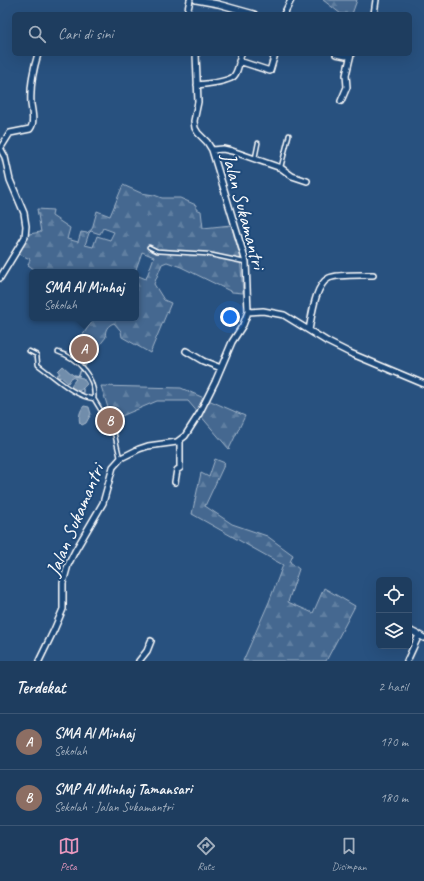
<!DOCTYPE html>
<html lang="id">
<meta charset="utf-8">
<style>
body{margin:0;font-family:Caveat,sans-serif;background:#2b4868;color:#f1f3f6}
.controls{position:absolute;right:12px;bottom:12px;display:grid;overflow:hidden;border-radius:6px;box-shadow:0 4px 16px #0002}
.controls button{width:36px;height:36px;display:grid;place-items:center;padding:0;border:0;border-bottom:1px solid #3c5674;background:#1e3d5f;color:#f1f3f6;font:20px sans-serif}
.you{position:absolute;left:230px;top:317px;width:14px;height:14px;margin:-10px;border:3px solid #fff;border-radius:50%;background:#1a73e8;box-shadow:0 0 0 6px #1a73e833}
.badge{display:grid;place-items:center;width:26px;height:26px;border-radius:50%;background:#e797bd;color:#fff;font-size:13px;font-weight:700}
.pin{position:absolute;translate:-50% -50%;border:2px solid #fff;box-shadow:0 1px 4px #0006}
.popup{position:absolute;left:29px;top:269px;width:110px;height:52px;box-sizing:border-box;display:grid;place-content:center;border-radius:6px;background:#1e3d5f;filter:drop-shadow(0 1px 3px #0005);font-size:13px;white-space:nowrap;color:#a1aebd}
.popup b{font-size:15px;color:#f1f3f6}
.popup::after{content:'';position:absolute;left:50%;top:100%;margin-left:-8px;border:8px solid transparent;border-top-color:#1e3d5f}
.list{margin:0;padding:0;list-style:none}
h2{display:flex;justify-content:space-between;align-items:center;height:52px;margin:0;padding:0 16px;font-size:17px}
h2 small{font-size:13px;font-weight:400;color:#a1aebd}
.list li{display:grid;grid-template-columns:26px 1fr auto;gap:12px;align-items:center;box-sizing:border-box;height:56px;padding:0 16px;border-top:1px solid #3c5674}
.list b{display:block;font-size:15px;white-space:nowrap}
.list p{margin:0;font-size:13px;white-space:nowrap;color:#a1aebd}
.list em{font-size:13px;font-style:normal;color:#a1aebd}
.icon{flex:none;width:22px;height:22px;fill:none;stroke:currentColor;stroke-width:2;stroke-linecap:round;stroke-linejoin:round}
.map{position:relative;flex:none;width:424px;height:661px;overflow:hidden}
.search{position:absolute;background:#1e3d5f;box-shadow:0 4px 16px #0002;left:12px;right:12px;top:12px;height:44px;display:flex;align-items:center;gap:10px;box-sizing:border-box;padding:0 14px;border-radius:6px;color:#a1aebd;font-size:15px}
.sheet{height:164px;background:#1e3d5f}
nav{display:flex;justify-content:space-around;align-items:center;box-sizing:border-box;height:56px;border-top:1px solid #3c5674;background:#1e3d5f;font-size:11px;color:#a1aebd}
nav a{display:grid;justify-items:center;gap:2px}
nav .on{color:#e797bd}
.map>svg:first-child{display:block}
.forest{fill:url(#forest-firs);stroke:#a2b4c8;fill-rule:evenodd}
.water{fill:#718dab;stroke:#aabbcd}
.lines{fill:none;stroke-linecap:round;stroke-linejoin:round}
.stream{stroke:#aabbcd;stroke-width:1.5}
.service-casing{stroke:#fff;stroke-width:5.5}
.minor-casing{stroke:#fff;stroke-width:8}
.service{stroke:#1f4a7a;stroke-width:2.5}
.minor{stroke:#1f4a7a;stroke-width:5}
.labels{text-anchor:middle;dominant-baseline:central;stroke-width:4;stroke-linejoin:round;paint-order:stroke}
.street-label{font-size:20px;fill:#fff;stroke:#1f4a7a}
</style>
<div class="map">
<svg width="424" height="661" viewBox="0 0 424 661">
<defs>
<pattern id="forest-firs" width="22" height="20" patternUnits="userSpaceOnUse"><rect width="22" height="20" fill="#446890"/><path d="M5 1l3.5 6h-7zM16 11l3.5 6h-7z" fill="#607fa1"/></pattern>
</defs>
<rect width="100%" height="100%" fill="#28517f"/>
<filter id="ink" filterUnits="userSpaceOnUse"><feTurbulence type="fractalNoise" baseFrequency=".025" numOctaves="2"/><feDisplacementMap in="SourceGraphic" scale="8" xChannelSelector="R" yChannelSelector="G"/><feConvolveMatrix kernelMatrix="1 2 1 2 8 2 1 2 1" color-interpolation-filters="sRGB"/></filter>
<g filter="url(#ink)">
<!-- forest -->
<path class="forest" d="M323,0H357L352,14H341Z
M123,185L141,193L154,195L162,198H180L196,205V209L201,211L203,228L231,225L240,256L243,293L232,292L181,267L167,262L162,264L154,284L164,300L171,303L150,353L122,337L121,331L114,323C108,325 104,330 106,337L91,356H88L75,346L91,323L85,318H136V275L146,279L154,257L142,252L135,272H38L28,265L30,259L19,254L29,234L41,232L37,209L53,210L52,216L70,228L67,239L78,242L81,232L87,233L92,229L97,211L110,216ZM103,228L114,232L110,240L97,236L93,247L85,245L89,233L91,231L100,234Z
M101,386L181,388L245,416L229,449L188,401H157L112,420Z
M215,459L225,463L205,506L232,524L267,536L293,555L290,562L299,569L288,602L313,613L324,588L355,606L326,661H243L269,602L283,565L192,514L201,473L209,477Z"/>
<!-- water -->
<path class="water" d="M63,366L74,376L83,378L87,384C81,390 80,393 71,389L72,384L76,379L72,377L68,383L61,377L58,378L57,377L58,374H60L58,371Z
M84,406L89,407L91,414L86,423L82,425L80,423C78,418 80,410 84,406Z"/>
<g class="lines">
<!-- stream -->
<path class="stream" d="M74,375L79,376L80,372L91,358
M83,389V392"/>
<!-- service casing -->
<g class="service-casing">
<path id="service" d="M255,158L258,143
M281,167L289,135
M149,247L157,251L207,254L245,262
M29,351L37,355L38,365C55,377 73,396 94,399L114,432L120,458
M58,352C77,358 96,377 94,399"/>
</g>
<!-- minor casing -->
<g class="minor-casing">
<path id="minor" d="M196,0L218,4L254,14
M187,14L190,0
M284,14L291,0
M374,14L376,0
M336,54L346,56L352,54
M239,61L270,71L275,54
M197,85C206,84 229,82 234,76C239,70 239,61 241,54
M341,101L347,87L346,75L351,54
M0,148L5,157L10,180L24,213L26,226L25,237L0,278
M0,149L10,133L30,129C35,123 32,112 31,104C30,88 33,70 38,54
M212,150L223,149L232,151L281,168L292,176L307,181
M248,312L263,311L284,315L328,342L350,353L424,384
M309,330C312,315 315,285 329,278C337,274 363,275 373,275
M186,351L203,361L221,368
M175,482L177,470L180,468V441
M409,630L419,635
M39,661L54,630L63,609V583L68,565L75,551L103,503L113,467L121,458L139,449L148,446L177,442L185,436L199,414L215,382L232,342L243,325L248,312L246,262L212,150L207,142L198,133L195,128L194,121L198,102L196,54
M139,661L147,651L151,641
M407,661L419,635L424,638"/>
</g>
<!-- service -->
<use href="#service" class="service"/>
<!-- minor -->
<use href="#minor" class="minor"/>
</g>
</g>
<g class="labels">
<!-- street labels -->
<g class="street-label">
<text transform="translate(244 211) rotate(75)">Jalan Sukamantri</text>
<text transform="translate(75 520) rotate(-67)">Jalan Sukamantri</text>
</g>
</g>
</svg>
<div class="controls">
<button><svg class="icon" aria-label="locate" viewBox="0 0 24 24"><circle cx="12" cy="12" r="6"/><path d="M12 2v4M12 18v4M2 12h4M18 12h4"/></svg></button>
<button><svg class="icon" aria-label="layers" viewBox="0 0 24 24"><path d="M12 4l9 5-9 5-9-5zM3 14l9 5 9-5"/></svg></button>
</div>
<div class="you"></div>
<div class="pin badge" style="left:84px;top:349px;background:#8d6e63">A</div>
<div class="popup"><b>SMA Al Minhaj</b>Sekolah</div>
<div class="pin badge" style="left:110px;top:421px;background:#8d6e63">B</div>
<div class="search"><svg class="icon" aria-label="search" viewBox="0 0 24 24"><circle cx="10" cy="10" r="6"/><path d="M15 15l6 6"/></svg>Cari di sini</div>
</div>
<section class="sheet">
<h2>Terdekat<small>2 hasil</small></h2>
<ul class="list">
<li><span class="badge" style="background:#8d6e63">A</span><div><b>SMA Al Minhaj</b><p>Sekolah</p></div><em>170 m</em></li>
<li><span class="badge" style="background:#8d6e63">B</span><div><b>SMP Al Minhaj Tamansari</b><p>Sekolah · Jalan Sukamantri</p></div><em>180 m</em></li>
</ul>
</section>
<nav>
<a class="on"><svg class="icon" aria-label="map" viewBox="0 0 24 24"><path d="M3 6l6-2 6 2 6-2v14l-6 2-6-2-6 2zM9 4v14M15 6v14"/></svg>Peta</a>
<a><svg class="icon" aria-label="directions" viewBox="0 0 24 24"><path d="M12 3l9 9-9 9-9-9zM9 14v-3h6M13 9l2 2-2 2"/></svg>Rute</a>
<a><svg class="icon" aria-label="saved" viewBox="0 0 24 24"><path d="M7 4h10v16l-5-4-5 4z"/></svg>Disimpan</a>
</nav>
